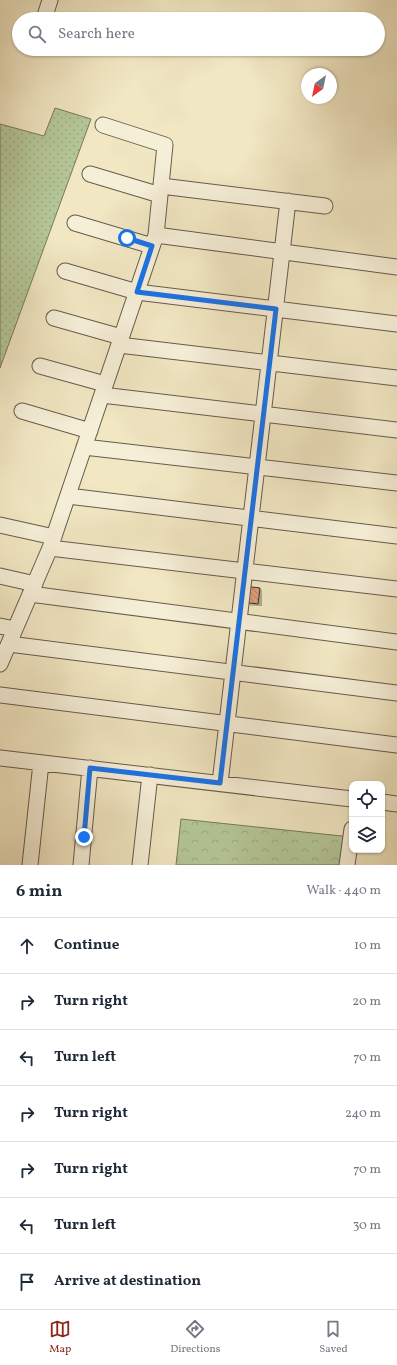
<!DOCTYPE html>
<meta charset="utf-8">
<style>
body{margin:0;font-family:Vollkorn,serif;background:#f2f2f3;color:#1f2937}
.controls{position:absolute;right:12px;bottom:12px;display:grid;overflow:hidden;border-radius:8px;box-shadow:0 1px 3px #0004}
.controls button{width:36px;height:36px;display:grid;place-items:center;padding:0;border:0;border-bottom:1px solid #e0e1e3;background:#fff;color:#1f2937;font:20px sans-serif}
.compass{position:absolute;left:301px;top:68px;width:36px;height:36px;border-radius:50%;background:#fff;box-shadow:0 1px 3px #0004;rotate:213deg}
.stop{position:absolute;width:12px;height:12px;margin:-9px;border:3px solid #1a73e8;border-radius:50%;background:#fff}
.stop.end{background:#1a73e8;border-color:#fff;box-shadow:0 1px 4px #0008}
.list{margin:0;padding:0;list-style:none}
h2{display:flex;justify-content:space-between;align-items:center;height:52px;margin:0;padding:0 16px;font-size:17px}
h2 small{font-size:13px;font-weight:400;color:#747a83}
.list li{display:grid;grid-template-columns:26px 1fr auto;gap:12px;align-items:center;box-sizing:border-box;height:56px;padding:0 16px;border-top:1px solid #e0e1e3}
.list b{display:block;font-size:15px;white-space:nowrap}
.list em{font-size:13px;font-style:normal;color:#747a83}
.icon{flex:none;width:22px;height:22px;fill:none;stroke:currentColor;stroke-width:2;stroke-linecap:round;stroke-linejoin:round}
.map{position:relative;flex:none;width:397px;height:865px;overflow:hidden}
.search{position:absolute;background:#fff;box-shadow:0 1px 3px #0004;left:12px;right:12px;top:12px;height:44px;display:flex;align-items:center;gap:10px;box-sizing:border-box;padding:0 14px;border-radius:22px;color:#747a83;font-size:15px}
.sheet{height:444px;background:#fff}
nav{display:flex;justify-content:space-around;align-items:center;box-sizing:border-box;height:56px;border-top:1px solid #e0e1e3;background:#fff;font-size:11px;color:#747a83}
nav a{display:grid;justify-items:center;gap:2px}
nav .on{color:#8f2418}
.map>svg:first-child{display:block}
.grass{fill:url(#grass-dots);stroke:#777a5d}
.forest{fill:url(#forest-crowns);stroke:#777a5d}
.building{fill:url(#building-back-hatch);stroke:#392d22;filter:url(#shadow)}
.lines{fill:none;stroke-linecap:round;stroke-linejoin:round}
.street-casing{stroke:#675c4a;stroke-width:17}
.street{stroke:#f6efd8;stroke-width:15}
.route{stroke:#1a73e8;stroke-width:5}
</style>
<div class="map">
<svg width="397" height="865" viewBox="0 0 397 865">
<defs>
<pattern id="grass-dots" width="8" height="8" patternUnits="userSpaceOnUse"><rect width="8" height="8" fill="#b5c798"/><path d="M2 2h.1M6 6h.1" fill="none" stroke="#9cab83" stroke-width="1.8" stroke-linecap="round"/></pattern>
<pattern id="forest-crowns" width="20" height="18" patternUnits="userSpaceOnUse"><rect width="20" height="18" fill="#b5c798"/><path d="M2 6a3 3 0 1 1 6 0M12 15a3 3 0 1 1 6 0" fill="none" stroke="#9cab83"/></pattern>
<pattern id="building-back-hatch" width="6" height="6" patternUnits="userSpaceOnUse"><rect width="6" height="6" fill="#de9f78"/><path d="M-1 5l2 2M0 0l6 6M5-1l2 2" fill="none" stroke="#b58262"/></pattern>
<filter id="shadow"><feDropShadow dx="4.5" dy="2.5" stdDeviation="0" flood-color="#0004"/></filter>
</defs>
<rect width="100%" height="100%" fill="#f1e7c3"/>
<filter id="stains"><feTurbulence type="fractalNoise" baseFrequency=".005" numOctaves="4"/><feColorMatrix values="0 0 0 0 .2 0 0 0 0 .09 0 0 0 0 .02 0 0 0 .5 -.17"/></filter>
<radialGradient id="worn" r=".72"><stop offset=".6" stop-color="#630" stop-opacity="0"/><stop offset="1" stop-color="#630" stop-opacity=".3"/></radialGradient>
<!-- grass -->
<path class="grass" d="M55,108L91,119L0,368V124L44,136Z"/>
<!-- forest -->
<path class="forest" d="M181,819L351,837L347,865H176Z"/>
<!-- building -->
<path class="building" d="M244,586L260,588L258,604L242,602Z"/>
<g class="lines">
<!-- street casing -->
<g class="street-casing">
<path id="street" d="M44,19L50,0
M90,174L160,195
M161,186L325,206
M75,223L152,246
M156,235L397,267
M65,271L137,292L397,324
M54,318L121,337
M119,345L397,378
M40,366L105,384
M102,395L397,430
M22,411L90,431
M84,447L397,483
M68,496L397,536
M0,525L54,537
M50,548L397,589
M0,576L35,584
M30,594L397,642
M0,626L15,629
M9,644L397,693
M0,664L50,548L156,235L165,145L103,125
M0,695L397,745
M0,758L352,799
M220,783L288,201
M382,802L397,804
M30,865L41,763
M81,865L90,768
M140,865L150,775
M347,865L352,829"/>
</g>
<!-- street -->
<use href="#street" class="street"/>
</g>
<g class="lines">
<!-- route -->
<path class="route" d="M84,837L90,768L220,783L276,309L137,292L152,246L127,238"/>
</g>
<rect width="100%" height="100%" filter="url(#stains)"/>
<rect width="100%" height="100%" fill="url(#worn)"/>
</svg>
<div class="controls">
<button><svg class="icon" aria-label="locate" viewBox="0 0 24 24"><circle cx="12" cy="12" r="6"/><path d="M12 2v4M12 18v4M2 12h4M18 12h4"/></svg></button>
<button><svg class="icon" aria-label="layers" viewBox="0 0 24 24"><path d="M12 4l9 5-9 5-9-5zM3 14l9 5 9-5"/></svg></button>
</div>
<svg class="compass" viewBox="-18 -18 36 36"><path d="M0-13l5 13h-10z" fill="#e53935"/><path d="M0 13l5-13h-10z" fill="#747a83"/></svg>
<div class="stop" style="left:127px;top:238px"></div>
<div class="stop end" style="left:84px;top:837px"></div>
<div class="search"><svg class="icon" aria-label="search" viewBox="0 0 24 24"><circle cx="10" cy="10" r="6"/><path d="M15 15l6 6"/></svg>Search here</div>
</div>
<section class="sheet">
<h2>6 min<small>Walk · 440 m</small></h2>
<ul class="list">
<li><svg class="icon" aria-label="ahead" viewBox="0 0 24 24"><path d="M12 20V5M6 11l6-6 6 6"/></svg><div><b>Continue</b></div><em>10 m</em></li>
<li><svg class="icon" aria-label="right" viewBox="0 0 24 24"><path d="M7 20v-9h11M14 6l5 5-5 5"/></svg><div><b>Turn right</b></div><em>20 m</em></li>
<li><svg class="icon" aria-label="left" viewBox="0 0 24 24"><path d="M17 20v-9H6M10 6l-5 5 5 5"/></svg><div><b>Turn left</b></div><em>70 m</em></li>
<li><svg class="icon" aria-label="right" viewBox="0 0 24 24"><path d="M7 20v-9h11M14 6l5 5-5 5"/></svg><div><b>Turn right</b></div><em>240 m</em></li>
<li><svg class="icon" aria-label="right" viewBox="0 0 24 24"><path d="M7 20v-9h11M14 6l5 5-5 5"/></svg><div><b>Turn right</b></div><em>70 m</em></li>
<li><svg class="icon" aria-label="left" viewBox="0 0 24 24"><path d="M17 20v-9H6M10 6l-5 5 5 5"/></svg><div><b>Turn left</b></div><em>30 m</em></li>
<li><svg class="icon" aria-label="arrive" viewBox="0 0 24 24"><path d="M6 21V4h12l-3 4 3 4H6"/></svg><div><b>Arrive at destination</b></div></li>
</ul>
</section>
<nav>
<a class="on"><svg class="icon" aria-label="map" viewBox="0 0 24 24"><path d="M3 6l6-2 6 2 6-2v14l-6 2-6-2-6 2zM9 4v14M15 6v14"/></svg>Map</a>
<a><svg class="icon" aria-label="directions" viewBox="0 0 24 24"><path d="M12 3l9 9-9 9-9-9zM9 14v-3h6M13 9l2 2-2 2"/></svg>Directions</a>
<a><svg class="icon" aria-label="saved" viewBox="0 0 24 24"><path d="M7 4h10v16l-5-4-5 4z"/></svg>Saved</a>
</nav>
